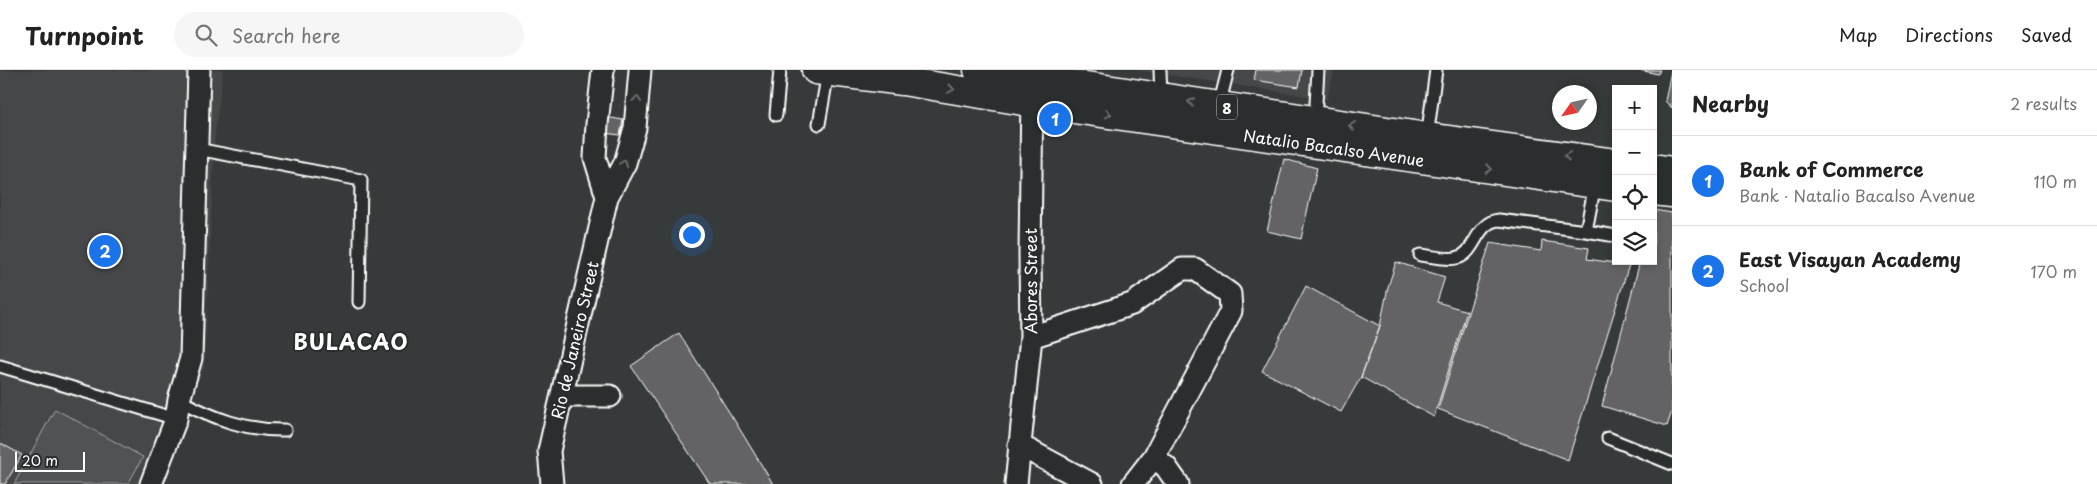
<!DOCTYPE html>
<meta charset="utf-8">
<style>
body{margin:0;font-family:"Playpen Sans",sans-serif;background:#f6f6f6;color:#222}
.controls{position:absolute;right:15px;top:15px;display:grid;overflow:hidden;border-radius:0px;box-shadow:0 2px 8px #0003}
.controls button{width:45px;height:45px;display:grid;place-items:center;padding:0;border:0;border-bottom:1px solid #e0e0e0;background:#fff;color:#222;font:25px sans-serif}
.compass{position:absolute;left:1552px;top:15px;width:45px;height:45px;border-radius:50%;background:#fff;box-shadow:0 2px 8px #0003;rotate:236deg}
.scale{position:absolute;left:15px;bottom:12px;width:70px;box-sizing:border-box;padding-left:5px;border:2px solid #fff;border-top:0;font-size:14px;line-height:18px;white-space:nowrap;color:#fff;-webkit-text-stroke:4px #2a2d2e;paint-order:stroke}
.you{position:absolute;left:691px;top:164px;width:18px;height:18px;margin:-12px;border:4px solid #fff;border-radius:50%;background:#1a73e8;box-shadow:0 0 0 8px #1a73e833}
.badge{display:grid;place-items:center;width:32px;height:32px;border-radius:50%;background:#1a73e8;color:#fff;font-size:16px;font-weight:700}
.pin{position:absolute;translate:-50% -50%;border:2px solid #fff;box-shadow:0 1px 5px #0006}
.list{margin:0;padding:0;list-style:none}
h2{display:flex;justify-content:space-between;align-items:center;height:65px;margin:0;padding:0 20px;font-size:21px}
h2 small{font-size:16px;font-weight:400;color:#767676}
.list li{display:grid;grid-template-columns:32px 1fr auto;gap:15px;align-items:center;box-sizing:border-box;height:90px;padding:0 20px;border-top:1px solid #e0e0e0}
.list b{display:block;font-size:19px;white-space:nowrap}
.list p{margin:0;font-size:16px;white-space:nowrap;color:#767676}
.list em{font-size:16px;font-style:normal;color:#767676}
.icon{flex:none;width:28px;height:28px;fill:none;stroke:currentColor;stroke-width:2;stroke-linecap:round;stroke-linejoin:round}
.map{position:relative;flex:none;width:1672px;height:414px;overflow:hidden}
header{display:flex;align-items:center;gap:30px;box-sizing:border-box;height:70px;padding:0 25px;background:#fff;border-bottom:1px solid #e0e0e0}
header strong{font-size:24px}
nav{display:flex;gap:28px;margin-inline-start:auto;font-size:18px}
.search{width:350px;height:45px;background:#f6f6f6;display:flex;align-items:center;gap:12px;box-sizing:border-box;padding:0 18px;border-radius:28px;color:#767676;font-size:19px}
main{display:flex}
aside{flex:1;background:#fff}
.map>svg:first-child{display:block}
.built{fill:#444748}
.green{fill:#505354;stroke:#a8a9aa}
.building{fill:#636465;stroke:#fff}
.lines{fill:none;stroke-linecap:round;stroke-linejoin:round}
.service-casing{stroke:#fff;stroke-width:15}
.minor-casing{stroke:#fff;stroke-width:25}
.primary-casing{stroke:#fff;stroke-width:31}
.service{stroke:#2a2d2e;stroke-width:11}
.minor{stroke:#2a2d2e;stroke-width:21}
.primary{stroke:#2a2d2e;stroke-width:28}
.oneway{stroke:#6a6c6d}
.labels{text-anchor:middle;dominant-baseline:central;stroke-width:4;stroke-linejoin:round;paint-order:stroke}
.shield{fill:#2a2d2e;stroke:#bfc0c0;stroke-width:1}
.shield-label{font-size:15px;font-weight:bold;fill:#fff}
.street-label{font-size:16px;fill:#fff;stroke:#2a2d2e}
.district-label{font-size:21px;font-weight:bold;letter-spacing:1px;fill:#fff;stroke:#2a2d2e}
</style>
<header>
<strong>Turnpoint</strong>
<div class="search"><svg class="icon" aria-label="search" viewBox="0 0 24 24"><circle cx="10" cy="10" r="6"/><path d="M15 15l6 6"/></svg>Search here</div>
<nav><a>Map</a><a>Directions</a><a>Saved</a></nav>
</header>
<main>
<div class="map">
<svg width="1672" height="414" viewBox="0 0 1672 414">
<rect width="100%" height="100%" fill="#373a3b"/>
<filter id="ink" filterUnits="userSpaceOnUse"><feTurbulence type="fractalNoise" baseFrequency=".02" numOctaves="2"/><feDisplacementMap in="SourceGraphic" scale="10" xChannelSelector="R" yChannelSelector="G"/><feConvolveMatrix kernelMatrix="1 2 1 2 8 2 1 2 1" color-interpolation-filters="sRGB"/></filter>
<g filter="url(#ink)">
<!-- built -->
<path class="built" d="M0,0H223L215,64L204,298L147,414H0Z
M1135,0H1334L1327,29Z"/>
<!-- green -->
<path class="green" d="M55,339L143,387L128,414H14Z"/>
<!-- building -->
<path class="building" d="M1256,0H1302L1299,17L1254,10Z
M1639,0H1660L1658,4Z
M1671,1H1672V38L1665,31Z
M606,47L623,50L620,65L604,63Z
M1284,89L1317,98L1301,169L1267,161Z
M1654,140L1672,143V341L1667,356L1602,336L1640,191H1653Z
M1542,171L1589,178L1587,189L1629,195L1568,390L1438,339L1490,173L1541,181Z
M1396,192L1445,207L1437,232L1467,241L1434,347L1361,307L1380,256L1388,217Z
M1306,216L1380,256L1361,307L1341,342L1262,301Z
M679,263L736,353L773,414H710L631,296Z
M0,373L22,385L5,414H0Z"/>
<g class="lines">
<!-- service casing -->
<g class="service-casing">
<path id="service" d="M1160,0L1161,27
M1219,36L1228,0
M776,45L780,0
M1315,50L1318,0
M819,54L828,2
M1427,68L1436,0
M197,79L361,110L359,232
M1586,161L1616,166
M1420,185C1431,186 1446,190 1456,188C1476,185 1475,152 1499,150L1586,161L1595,114
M0,296L176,349
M179,330C213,348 246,361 285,360
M1608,368L1672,394"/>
</g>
<!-- minor casing -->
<g class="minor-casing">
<path id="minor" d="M603,0L597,54L595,88L607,127
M1031,267L1132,234L1182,199H1195L1230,224L1231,241L1154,387L1133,414
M562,326H610
M1019,375L1092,414
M1154,387L1166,397L1178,414
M151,414L176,349L179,330L191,288L199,0
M552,414L549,381L607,127L625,93L635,58L640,0
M1016,414L1031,267L1030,184L1032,18"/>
</g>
<!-- primary casing -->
<g class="primary-casing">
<path id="primary" d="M816,0L903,11L1060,37L1616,117
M978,0L1427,67L1616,93
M1653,98L1672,101
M1653,121L1672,123"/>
</g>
<!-- service -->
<use href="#service" class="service"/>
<!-- minor -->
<use href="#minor" class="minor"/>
<!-- primary -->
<use href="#primary" class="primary"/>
</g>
<!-- one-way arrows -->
<defs><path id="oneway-chevron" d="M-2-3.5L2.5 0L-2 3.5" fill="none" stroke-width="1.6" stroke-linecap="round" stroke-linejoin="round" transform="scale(1.25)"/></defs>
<g class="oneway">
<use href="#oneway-chevron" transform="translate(951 19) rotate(10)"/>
<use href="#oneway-chevron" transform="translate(637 29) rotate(-84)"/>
<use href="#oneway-chevron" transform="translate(1191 32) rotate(-171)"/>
<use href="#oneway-chevron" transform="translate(1108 44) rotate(8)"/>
<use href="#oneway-chevron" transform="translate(1352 56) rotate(-172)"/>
<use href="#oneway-chevron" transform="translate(1567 86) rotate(-172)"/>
<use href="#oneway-chevron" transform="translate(624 93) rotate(-68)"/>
<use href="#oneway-chevron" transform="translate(1489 99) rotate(8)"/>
</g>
</g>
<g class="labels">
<!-- shield labels -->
<rect class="shield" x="1217" y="24.5" width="20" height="25" rx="4"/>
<g class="shield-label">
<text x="1227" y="37">8</text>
</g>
<!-- street labels -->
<g class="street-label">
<text transform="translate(1334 77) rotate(8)">Natalio Bacalso Avenue</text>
<text transform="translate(1030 211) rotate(-90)">Abores Street</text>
<text transform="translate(574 270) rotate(-77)">Rio de Janeiro Street</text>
</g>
<!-- district labels -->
<g class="district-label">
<text x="351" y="271">BULACAO</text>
</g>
</g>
</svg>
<div class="controls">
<button>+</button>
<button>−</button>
<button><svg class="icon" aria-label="locate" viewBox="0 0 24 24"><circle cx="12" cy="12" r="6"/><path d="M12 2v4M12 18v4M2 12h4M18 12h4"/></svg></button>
<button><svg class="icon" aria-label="layers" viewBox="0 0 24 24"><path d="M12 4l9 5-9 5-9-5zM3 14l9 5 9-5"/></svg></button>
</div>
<svg class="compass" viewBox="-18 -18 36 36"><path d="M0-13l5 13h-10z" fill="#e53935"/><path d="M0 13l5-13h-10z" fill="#767676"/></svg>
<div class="scale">20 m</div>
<div class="you"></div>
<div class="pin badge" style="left:1055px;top:49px">1</div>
<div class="pin badge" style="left:105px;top:181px">2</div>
</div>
<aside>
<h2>Nearby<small>2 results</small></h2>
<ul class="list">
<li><span class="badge">1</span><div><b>Bank of Commerce</b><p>Bank · Natalio Bacalso Avenue</p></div><em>110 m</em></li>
<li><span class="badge">2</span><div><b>East Visayan Academy</b><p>School</p></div><em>170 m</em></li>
</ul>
</aside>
</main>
